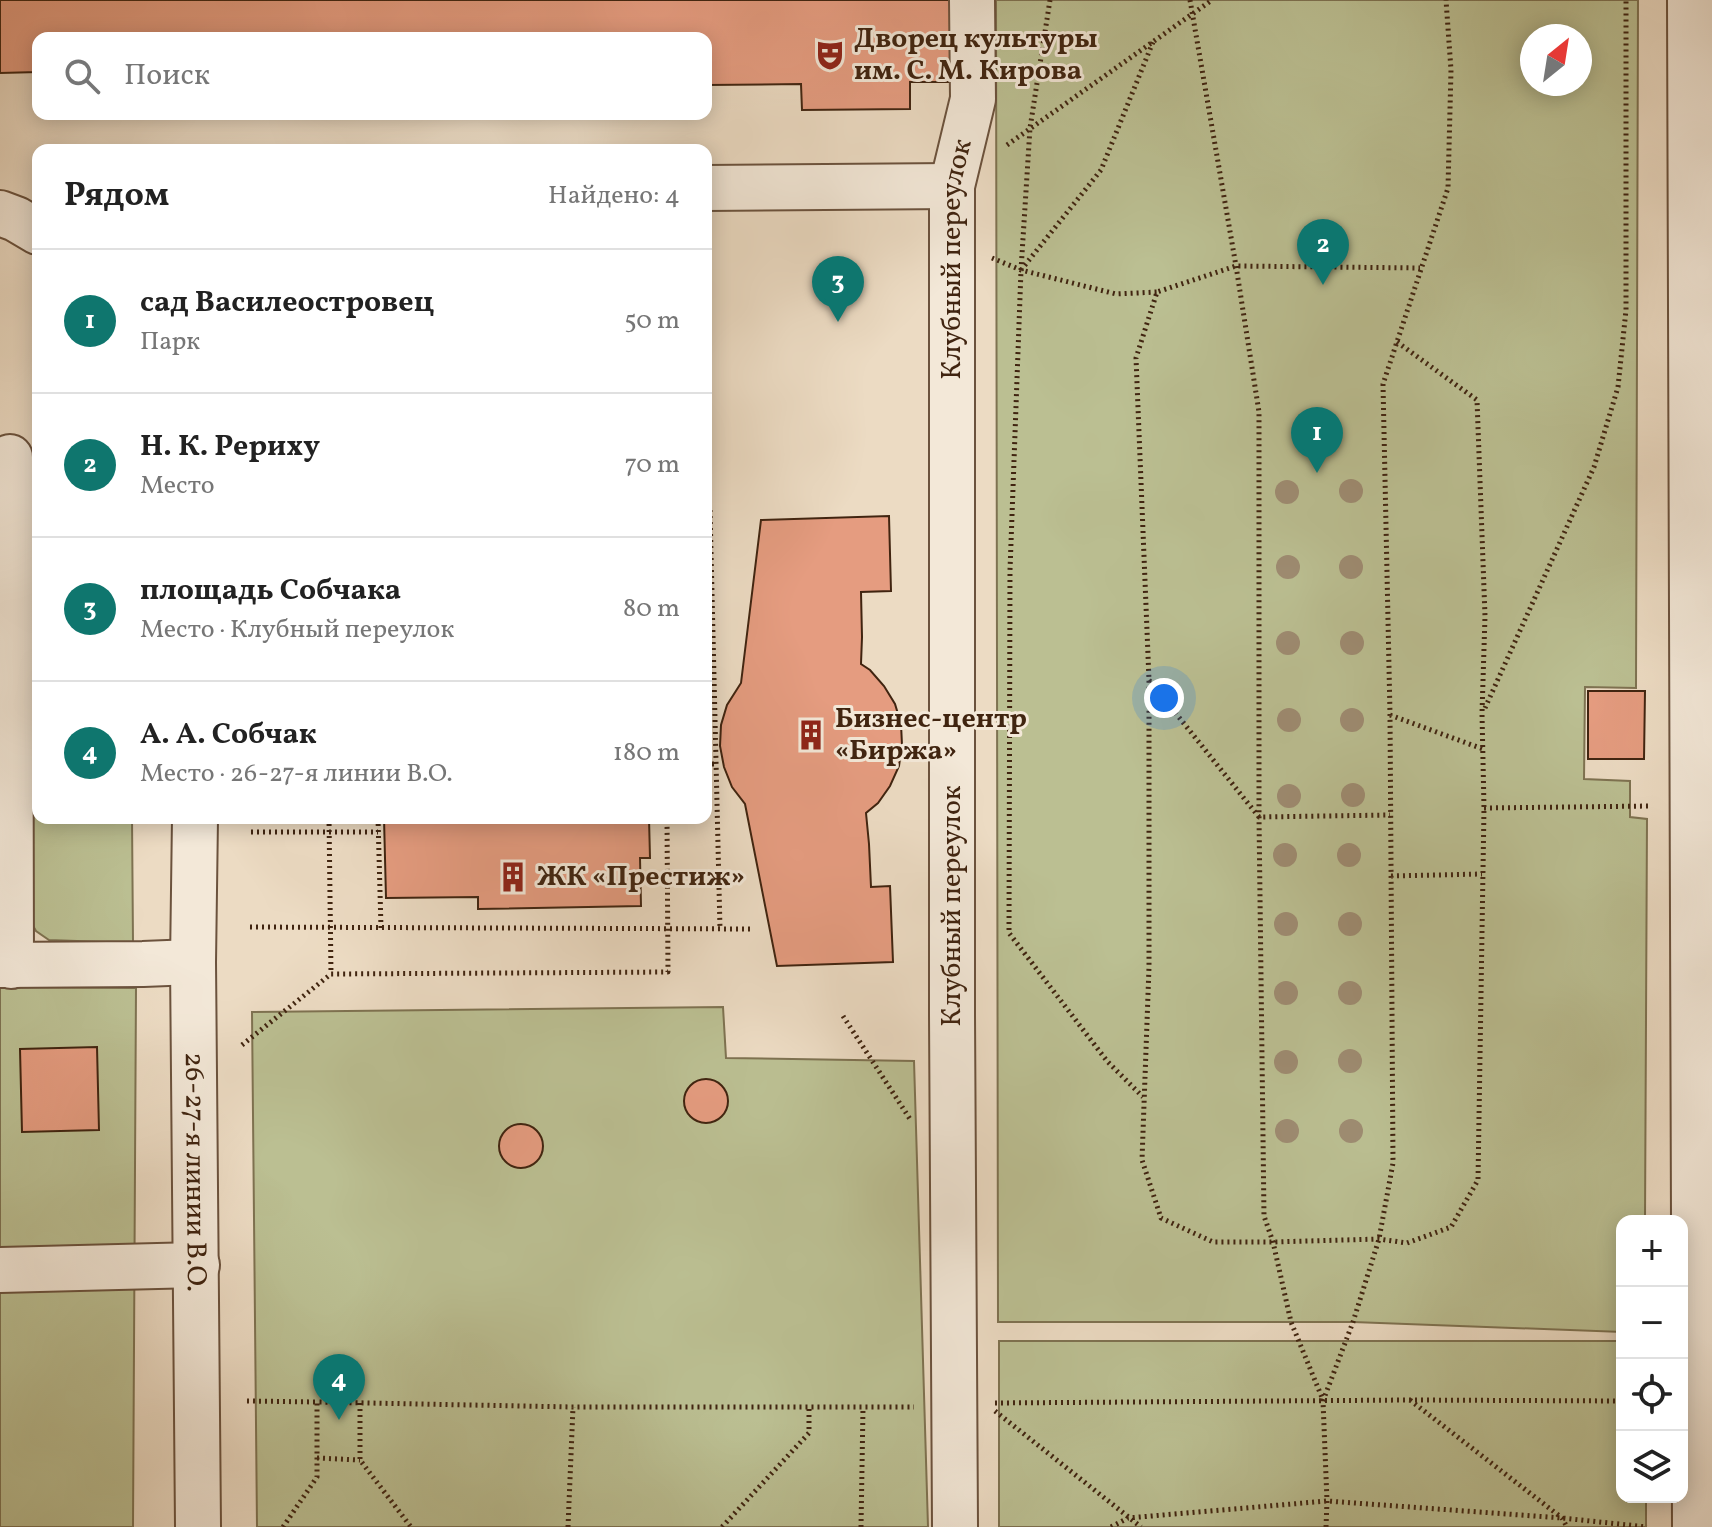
<!DOCTYPE html>
<html lang="ru">
<meta charset="utf-8">
<style>
body{margin:0;font-family:Vollkorn,serif;background:#f6f6f6;color:#222}
.controls{position:absolute;right:24px;bottom:24px;display:grid;overflow:hidden;border-radius:16px;box-shadow:0 4px 20px #0003}
.controls button{width:72px;height:72px;display:grid;place-items:center;padding:0;border:0;border-bottom:2px solid #e0e0e0;background:#fff;color:#222;font:40px sans-serif}
.compass{position:absolute;left:1520px;top:24px;width:72px;height:72px;border-radius:50%;background:#fff;box-shadow:0 4px 20px #0003;rotate:30deg}
.you{position:absolute;left:1164px;top:698px;width:28px;height:28px;margin:-20px;border:6px solid #fff;border-radius:50%;background:#1a73e8;box-shadow:0 0 0 12px #1a73e833}
.badge{display:grid;place-items:center;width:52px;height:52px;border-radius:50%;background:#0f766e;color:#fff;font-size:26px;font-weight:700}
.pin{position:absolute;translate:-50% -66px;filter:drop-shadow(0 2px 4px #0008)}
.pin::after{content:'';position:absolute;top:42px;width:28px;height:24px;background:inherit;clip-path:polygon(0 0,100% 0,50% 100%)}
.list{margin:0;padding:0;list-style:none}
h2{display:flex;justify-content:space-between;align-items:center;height:104px;margin:0;padding:0 32px;font-size:34px}
h2 small{font-size:26px;font-weight:400;color:#767676}
.list li{display:grid;grid-template-columns:52px 1fr auto;gap:24px;align-items:center;box-sizing:border-box;height:144px;padding:0 32px;border-top:2px solid #e0e0e0}
.list b{display:block;font-size:30px;white-space:nowrap}
.list p{margin:0;font-size:26px;white-space:nowrap;color:#767676}
.list em{font-size:26px;font-style:normal;color:#767676}
.icon{flex:none;width:44px;height:44px;fill:none;stroke:currentColor;stroke-width:2;stroke-linecap:round;stroke-linejoin:round}
.map{position:relative;flex:none;width:1712px;height:1527px;overflow:hidden}
.search{position:absolute;background:#fff;box-shadow:0 4px 20px #0003;left:32px;top:32px;width:680px;height:88px;display:flex;align-items:center;gap:20px;box-sizing:border-box;padding:0 28px;border-radius:16px;color:#767676;font-size:30px}
.panel{position:absolute;background:#fff;box-shadow:0 4px 20px #0003;left:32px;top:144px;width:680px;height:680px;border-radius:16px}
.map>svg:first-child{display:block}
.green{fill:#bbbf92;stroke:#7e7251;stroke-width:2;fill-rule:evenodd}
.building{fill:#e59c80;stroke:#402410;stroke-width:2}
.lines{fill:none;stroke-linecap:round;stroke-linejoin:round}
.minor-casing{stroke:#6b523d;stroke-width:48}
.path{stroke:#402410;stroke-width:5;stroke-dasharray:2 4;stroke-linecap:butt}
.minor{stroke:#f3e8d8;stroke-width:44}
.tree{fill:#9e8c72}
.labels{text-anchor:middle;dominant-baseline:central;stroke-width:6;stroke-linejoin:round;paint-order:stroke}
.poi-label{font-size:28px;font-weight:bold;fill:#402410;stroke:#f3e8d8;text-anchor:start}
.street-label{font-size:28px;fill:#402410;stroke:#f3e8d8}
</style>
<div class="map">
<svg width="1712" height="1527" viewBox="0 0 1712 1527">
<rect width="100%" height="100%" fill="#ecdbc3"/>
<filter id="stains"><feTurbulence type="fractalNoise" baseFrequency=".0025" numOctaves="4"/><feColorMatrix values="0 0 0 0 .2 0 0 0 0 .09 0 0 0 0 .02 0 0 0 .5 -.17"/></filter>
<radialGradient id="worn" r=".72"><stop offset=".6" stop-color="#630" stop-opacity="0"/><stop offset="1" stop-color="#630" stop-opacity=".3"/></radialGradient>
<!-- green -->
<path class="green" d="M996,0H1638L1636,688L1585,687L1584,779L1630,781V817L1647,819L1645,1221H1622V1332L1353,1322H998ZM1532,36H1580V84H1532Z
M23,550H38V818H132L133,943L49,940L36,931L27,915Z
M0,987L136,988L133,1527H0Z
M723,1007L726,1058L914,1061L928,1527H257L252,1012Z
M999,1341H1622V1497H1646V1527H999Z"/>
<!-- building -->
<path class="building" d="M0,0H952L953,82H910V109L802,110L801,84L706,85V38H38V72L0,73Z
M889,516L891,591L861,592L862,637L861,664L870,670L884,686L895,704L901,724L902,745L899,766L890,786L878,803L866,813L869,844L871,887L890,886L893,962L777,966L745,804L732,787L724,767L720,746L721,725L727,705L741,683L761,520Z
M1588,691H1645L1644,759H1588Z
M384,818H649L650,858H640L641,906L478,909V897L386,898Z
M97,1047L99,1130L22,1132L20,1049Z
M684 1101a22 22 0 1 1 44 0a22 22 0 1 1-44 0Z
M499 1146a22 22 0 1 1 44 0a22 22 0 1 1-44 0Z"/>
<g class="lines">
<!-- minor casing -->
<g class="minor-casing">
<g id="minor">
<path d="M1690,0L1695,1527"/>
<path d="M706,188L952,186"/>
<path d="M0,213L16,219L38,232"/>
<path d="M10,457L11,966"/>
<path id="s1" d="M195,818L193,962L198,1527"/>
<path d="M0,965L143,964L193,962"/>
<path d="M0,1270L197,1265"/>
<path id="s2" d="M955,1527L952,1015V186L973,99L972,0"/>
</g>
</g>
<!-- path -->
<path class="path" d="M1050,0L1030,128L1021,270L1010,570L1009,933L1107,1061L1143,1097
M1190,0L1236,266L1259,412V817L1264,1216L1273,1242L1291,1322L1323,1400
M1007,145L1212,0
M992,258L1021,270L1116,294L1157,292
M1021,270L1101,170L1153,42
M1397,342L1477,400L1485,616L1482,713L1484,808L1478,1180L1451,1227L1407,1243L1379,1239L1273,1242H1213L1161,1218L1142,1160L1149,967V680L1136,358L1157,292L1236,266L1420,268
M710,510L720,929
M1149,680L1259,817L1390,815
M1485,708L1594,467L1618,387L1626,310V0
M1390,715L1483,749
M706,764H716
M1484,808L1651,806
M329,818L331,974
M378,818L381,928
M251,832H378
M1391,876L1482,874
M250,927L753,929
M843,1016L910,1119
M242,1045L331,974L668,972L667,818
M1410,1400L1562,1518L1567,1527
M247,1401L317,1402
M360,1403V1460L411,1527
M995,1403L1409,1400L1622,1401
M995,1411L1141,1527
M317,1458L360,1460
M283,1527L317,1477V1402L573,1407H914
M568,1527L573,1407
M722,1527L809,1433V1408
M861,1527L863,1408
M1111,1527L1128,1518L1327,1501L1562,1518L1647,1527
M1326,1527L1327,1501L1323,1401L1353,1322L1379,1239L1393,1163L1390,714L1383,384L1448,188L1451,70L1446,0"/>
<!-- minor -->
<use href="#minor" class="minor"/>
</g>
<!-- trees -->
<g class="tree">
<circle cx="1351" cy="491" r="12"/>
<circle cx="1287" cy="492" r="12"/>
<circle cx="1288" cy="567" r="12"/>
<circle cx="1351" cy="567" r="12"/>
<circle cx="1288" cy="643" r="12"/>
<circle cx="1352" cy="643" r="12"/>
<circle cx="1289" cy="720" r="12"/>
<circle cx="1352" cy="720" r="12"/>
<circle cx="1353" cy="795" r="12"/>
<circle cx="1289" cy="796" r="12"/>
<circle cx="1285" cy="855" r="12"/>
<circle cx="1349" cy="855" r="12"/>
<circle cx="1286" cy="924" r="12"/>
<circle cx="1350" cy="924" r="12"/>
<circle cx="1286" cy="993" r="12"/>
<circle cx="1350" cy="993" r="12"/>
<circle cx="1350" cy="1061" r="12"/>
<circle cx="1286" cy="1062" r="12"/>
<circle cx="1287" cy="1131" r="12"/>
<circle cx="1351" cy="1131" r="12"/>
</g>
<!-- icons -->
<defs>
<g id="theatre-bare" transform="scale(2.4)"><path d="M-5-5.5Q0-4 5-5.5V0Q5 5 0 6Q-5 5-5 0ZM-3.3-2.5H-1v1.5H-3.3ZM1-2.5H3.3v1.5H1ZM-2.8 1Q0 5.5 2.8 1Z" fill="#8f2418" stroke="#f3e8d8" stroke-width="2.5" paint-order="stroke"/></g>
<g id="building-bare" transform="scale(2.4)"><path d="M-4-6H4V6H1V3H-1V6H-4ZM-2.5-4.3h1.7v1.8h-1.7ZM.8-4.3h1.7v1.8H.8ZM-2.5-1h1.7V.8h-1.7ZM.8-1h1.7V.8H.8Z" fill="#8f2418" stroke="#f3e8d8" stroke-width="2.5" paint-order="stroke"/></g>
</defs>
<g fill-rule="evenodd">
<use href="#theatre-bare" x="830" y="55"/>
<use href="#building-bare" x="811" y="735"/>
<use href="#building-bare" x="513" y="877"/>
</g>
<g class="labels">
<!-- poi labels -->
<g class="poi-label">
<text x="854" y="39">Дворец культуры<tspan x="854" dy="32">им. С. М. Кирова</tspan></text>
<text x="835" y="719">Бизнес-центр<tspan x="835" dy="32">«Биржа»</tspan></text>
<text x="537" y="877">ЖК «Престиж»</text>
</g>
<!-- street labels -->
<g class="street-label">
<text stroke="none"><textPath href="#s2" startOffset="1268">Клубный переулок</textPath></text>
<text transform="translate(952 906) rotate(-90)">Клубный переулок</text>
<text stroke="none"><textPath href="#s1" startOffset="354">26-27-я линии В.О.</textPath></text>
</g>
</g>
<rect width="100%" height="100%" filter="url(#stains)"/>
<rect width="100%" height="100%" fill="url(#worn)"/>
</svg>
<div class="controls">
<button>+</button>
<button>−</button>
<button><svg class="icon" aria-label="locate" viewBox="0 0 24 24"><circle cx="12" cy="12" r="6"/><path d="M12 2v4M12 18v4M2 12h4M18 12h4"/></svg></button>
<button><svg class="icon" aria-label="layers" viewBox="0 0 24 24"><path d="M12 4l9 5-9 5-9-5zM3 14l9 5 9-5"/></svg></button>
</div>
<svg class="compass" viewBox="-18 -18 36 36"><path d="M0-13l5 13h-10z" fill="#e53935"/><path d="M0 13l5-13h-10z" fill="#767676"/></svg>
<div class="you"></div>
<div class="pin badge" style="left:1317px;top:473px">1</div>
<div class="pin badge" style="left:1323px;top:285px">2</div>
<div class="pin badge" style="left:838px;top:322px">3</div>
<div class="pin badge" style="left:339px;top:1420px">4</div>
<div class="search"><svg class="icon" aria-label="search" viewBox="0 0 24 24"><circle cx="10" cy="10" r="6"/><path d="M15 15l6 6"/></svg>Поиск</div>
<section class="panel">
<h2>Рядом<small>Найдено: 4</small></h2>
<ul class="list">
<li><span class="badge">1</span><div><b>сад Василеостровец</b><p>Парк</p></div><em>50 m</em></li>
<li><span class="badge">2</span><div><b>Н. К. Рериху</b><p>Место</p></div><em>70 m</em></li>
<li><span class="badge">3</span><div><b>площадь Собчака</b><p>Место · Клубный переулок</p></div><em>80 m</em></li>
<li><span class="badge">4</span><div><b>А. А. Собчак</b><p>Место · 26-27-я линии В.О.</p></div><em>180 m</em></li>
</ul>
</section>
</div>
